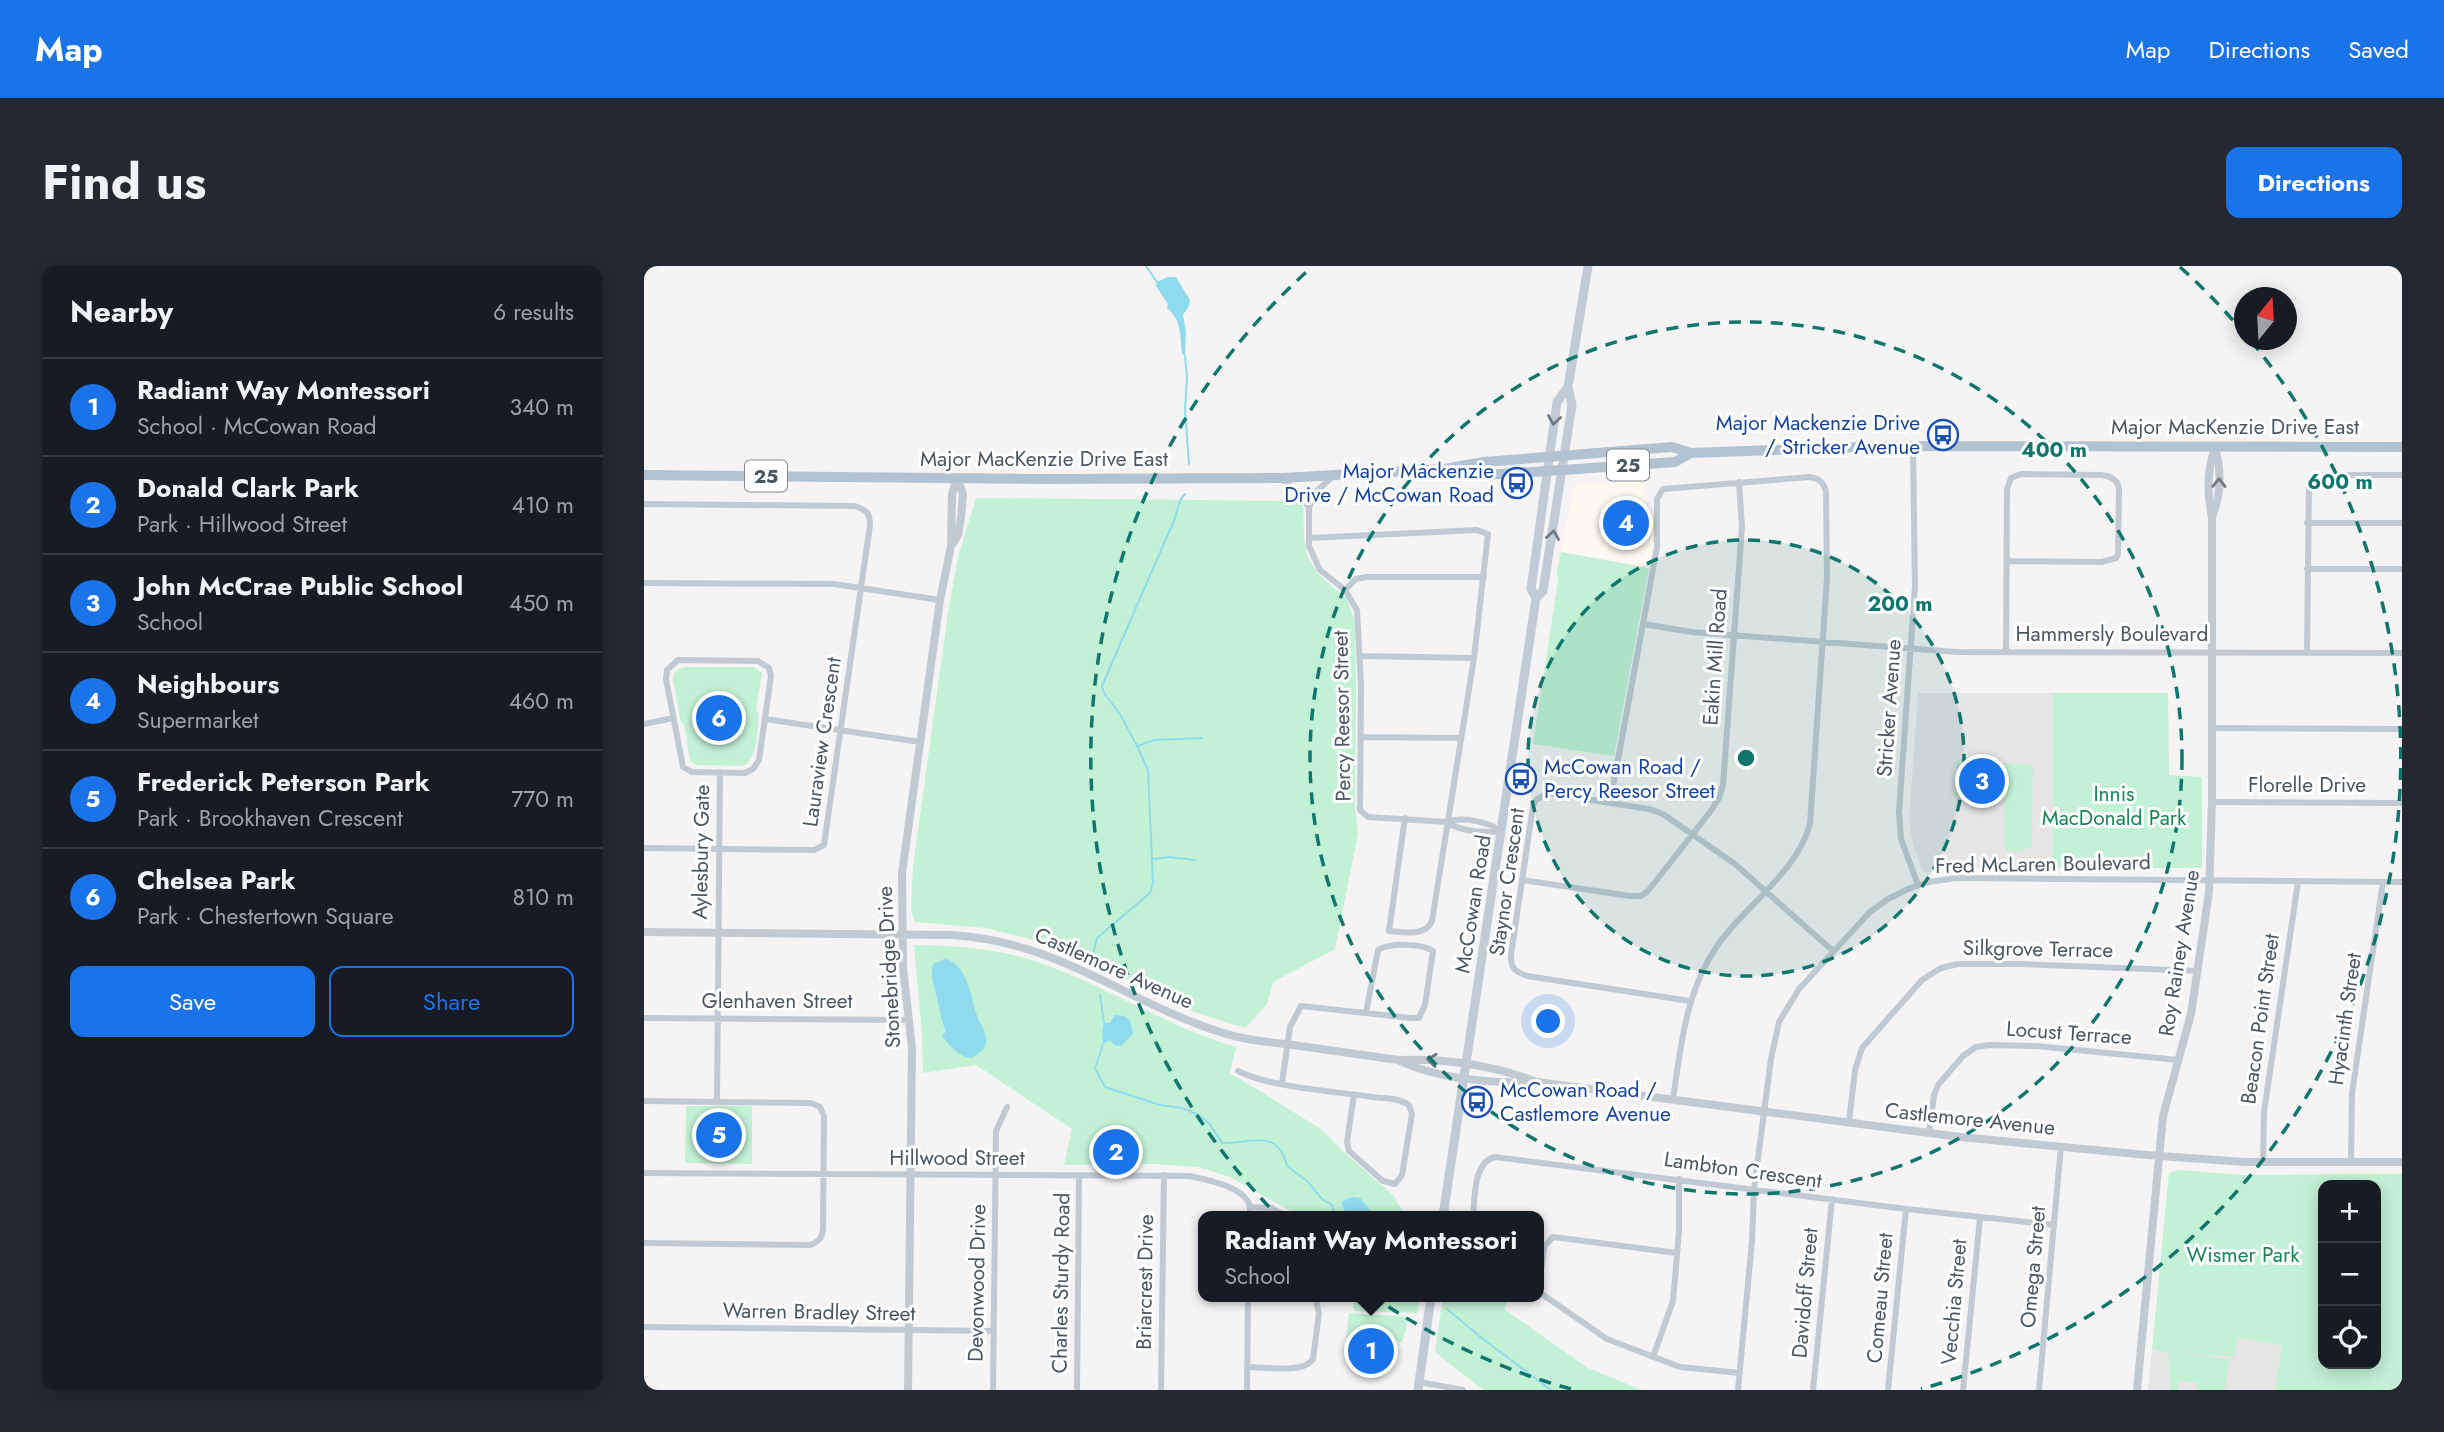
<!DOCTYPE html>
<meta charset="utf-8">
<style>
body{margin:0;font-family:Jost,sans-serif;background:#242831;color:#f1f3f6}
.controls{position:absolute;right:21px;bottom:21px;display:grid;overflow:hidden;border-radius:14px;box-shadow:0 4px 18px #0003}
.controls button{width:63px;height:63px;display:grid;place-items:center;padding:0;border:0;border-bottom:2px solid #363941;background:#171b24;color:#f1f3f6;font:35px sans-serif}
.compass{position:absolute;left:1590px;top:21px;width:63px;height:63px;border-radius:50%;background:#171b24;box-shadow:0 4px 18px #0003;rotate:18deg}
.you{position:absolute;left:905px;top:756px;width:24px;height:24px;margin:-18px;border:5px solid #fff;border-radius:50%;background:#1a73e8;box-shadow:0 0 0 10px #1a73e833}
.badge{display:grid;place-items:center;width:46px;height:46px;border-radius:50%;background:#1a73e8;color:#fff;font-size:23px;font-weight:700}
.pin{position:absolute;translate:-50% -50%;border:4px solid #fff;box-shadow:0 2px 7px #0006}
.popup{position:absolute;left:554px;top:945px;width:346px;height:91px;box-sizing:border-box;display:grid;place-content:center;border-radius:14px;background:#171b24;filter:drop-shadow(0 2px 5px #0005);font-size:23px;white-space:nowrap;color:#9ea1a6}
.popup b{font-size:26px;color:#f1f3f6}
.popup::after{content:'';position:absolute;left:50%;top:100%;margin-left:-14px;border:14px solid transparent;border-top-color:#171b24}
.list{margin:0;padding:0;list-style:none}
h2{display:flex;justify-content:space-between;align-items:center;height:91px;margin:0;padding:0 28px;font-size:30px}
h2 small{font-size:23px;font-weight:400;color:#9ea1a6}
.list li{display:grid;grid-template-columns:46px 1fr auto;gap:21px;align-items:center;box-sizing:border-box;height:98px;padding:0 28px;border-top:2px solid #363941}
.list b{display:block;font-size:26px;white-space:nowrap}
.list p{margin:0;font-size:23px;white-space:nowrap;color:#9ea1a6}
.list em{font-size:23px;font-style:normal;color:#9ea1a6}
.actions{display:flex;gap:14px;padding:21px 28px}
.actions a{flex:1;padding:16px 0;border:2px solid #1a73e8;border-radius:14px;text-align:center;font-size:24px;color:#1a73e8}
.actions .main{background:#1a73e8;color:#fff}
.icon{flex:none;width:38px;height:38px;fill:none;stroke:currentColor;stroke-width:2;stroke-linecap:round;stroke-linejoin:round}
.map{position:relative;flex:none;width:1758px;height:1124px;overflow:hidden;border-radius:14px}
header{display:flex;align-items:center;gap:42px;box-sizing:border-box;height:98px;padding:0 35px;background:#1a73e8;color:#fff}
header strong{font-size:33px}
nav{display:flex;gap:38px;margin-inline-start:auto;font-size:24px}
.intro{display:flex;align-items:center;justify-content:space-between;box-sizing:border-box;height:168px;padding:0 42px}
h1{margin:0;font-size:49px}
.button{padding:18px 32px;border-radius:14px;background:#1a73e8;color:#fff;font-size:24px;font-weight:700}
main{display:flex;gap:42px;padding:0 42px}
aside{flex:1;background:#171b24;border-radius:14px;box-shadow:0 4px 18px #0003}
.map>svg:first-child{display:block}
.commercial{fill:#fdf9ef}
.education{fill:#e6e4e5}
.green{fill:#c3f1d5;fill-rule:evenodd}
.water{fill:#90daee}
.lines{fill:none;stroke-linecap:round;stroke-linejoin:round}
.stream{stroke:#90daee;stroke-width:2}
.minor{stroke:#c1cad2;stroke-width:6}
.tertiary{stroke:#c1cad2;stroke-width:8}
.secondary{stroke:#c1cbd6;stroke-width:9}
.primary{stroke:#b3c2d1;stroke-width:10}
.oneway{stroke:#6e7984}
.oneway2{stroke:#6e7983}
.ring{fill:none;stroke:#0f766e;stroke-width:3.5;stroke-dasharray:12 9}
.labels{text-anchor:middle;dominant-baseline:central;stroke-width:6;stroke-linejoin:round;paint-order:stroke}
.shield{fill:#fff;stroke:#808990;stroke-width:2}
.shield-label{font-size:19px;font-weight:bold;fill:#4a5661}
.transit-label{font-size:21px;fill:#164399;stroke:#fff;text-anchor:end}
.street-label{font-size:21px;fill:#4a5661;stroke:#fff}
.park-label{font-size:21px;fill:#17864f;stroke:#fff}
.centre{fill:#0f766e;stroke:#fff;stroke-width:3.5}
.ring-label{font-size:21px;text-anchor:middle;font-weight:bold;fill:#0f766e;stroke:#fff;stroke-width:6;stroke-linejoin:round;paint-order:stroke}
</style>
<header>
<strong>Map</strong>
<nav><a>Map</a><a>Directions</a><a>Saved</a></nav>
</header>
<div class="intro"><h1>Find us</h1><a class="button">Directions</a></div>
<main>
<aside>
<h2>Nearby<small>6 results</small></h2>
<ul class="list">
<li><span class="badge">1</span><div><b>Radiant Way Montessori</b><p>School · McCowan Road</p></div><em>340 m</em></li>
<li><span class="badge">2</span><div><b>Donald Clark Park</b><p>Park · Hillwood Street</p></div><em>410 m</em></li>
<li><span class="badge">3</span><div><b>John McCrae Public School</b><p>School</p></div><em>450 m</em></li>
<li><span class="badge">4</span><div><b>Neighbours</b><p>Supermarket</p></div><em>460 m</em></li>
<li><span class="badge">5</span><div><b>Frederick Peterson Park</b><p>Park · Brookhaven Crescent</p></div><em>770 m</em></li>
<li><span class="badge">6</span><div><b>Chelsea Park</b><p>Park · Chestertown Square</p></div><em>810 m</em></li>
</ul>
<div class="actions"><a class="main">Save</a><a>Share</a></div>
</aside>
<div class="map">
<svg width="1758" height="1124" viewBox="0 0 1758 1124">
<rect width="100%" height="100%" fill="#f5f3f3"/>
<!-- commercial -->
<path class="commercial" d="M1007,204L999,213L1000,238L1009,257V277L1005,302L917,286L930,219L988,215Z"/>
<!-- education -->
<path class="education" d="M1274,427H1409V602H1310L1279,606L1269,579L1265,555Z
M1594,1071L1639,1080L1631,1124H1504L1508,1084L1589,1091Z"/>
<!-- green -->
<path class="green" d="M332,232L659,235L660,272L664,292L675,309L703,333L711,356L712,426L711,539L714,568L691,683L629,716L623,738L601,762L553,747L434,691L395,675L341,662L271,656L267,644L269,601L304,347L314,291Z
M917,286L1005,302L970,490L889,478L914,315L913,304Z
M41,401H110L118,407L112,444L115,447C113,462 115,492 99,500L52,499L46,495L40,458L37,457L29,413L31,405Z
M1409,427H1524L1525,509L1558,511V602H1409Z
M1313,494L1389,499L1388,582H1378V586L1361,584L1360,530L1310,529Z
M270,679C313,680 355,682 396,697C463,720 523,761 592,781L586,807L677,863L704,890L749,929L761,950H656L586,911L554,901L513,898L420,899L428,863L332,799L279,807L278,767Z
M42,840H108V898L41,897Z
M1534,904L1600,909L1758,908V1124H1631L1638,1080L1594,1071L1590,1091L1533,1087L1585,1093L1581,1124H1553V1116L1535,1115L1534,1124H1526C1527,1110 1524,1100 1525,1086L1508,1084L1525,907ZM1679,919H1732V1098H1679Z
M708,1031H775L774,1047L710,1045Z
M799,1031H865L860,1043L944,1102L998,1124H839L791,1086Z
M705,1047L765,1051L758,1077L733,1066L720,1065L719,1073L702,1072Z"/>
<!-- water -->
<path class="water" d="M524,11H532L546,34L545,40L539,49L542,66L541,90L538,88C536,70 538,54 523,42L524,38L512,20L513,16Z
M302,693C324,700 327,731 333,750C336,758 344,768 342,777C341,784 333,789 327,792C313,790 306,780 298,770L302,765C296,753 296,744 293,732C290,719 286,712 289,698Z
M471,749L480,750L486,754L489,768L477,780L470,779L466,774L459,778C458,773 458,762 460,757H466Z
M707,931L716,932L731,950H703L697,936Z"/>
<g class="lines">
<!-- stream -->
<path class="stream" d="M502,0L513,16
M541,90L543,111L541,144L545,198
M494,480L510,474L558,472
M510,593L526,591L551,594
M449,689L453,672L506,627L509,617L504,504L493,480L476,448L460,427L458,420L531,252L536,234L541,228
M456,729L460,757
M459,778L451,802L461,821L516,839L538,842L553,848L565,857L578,877C606,878 634,861 643,900L664,916L678,933L688,939L690,948L693,950
M803,1043L839,1073L907,1124"/>
<!-- minor -->
<path class="minor" d="M1269,180L1271,320L1255,546L1257,573L1274,619
M688,211L671,227L665,242V280L676,304L701,324L713,344L717,419L716,544L724,551L803,556C819,550 844,556 857,565
M638,213L659,232L665,242
M0,238L211,240C222,244 226,247 226,259L180,579L170,584L0,582
M1663,257H1758
M665,272L833,264L844,268L830,392L788,655C781,671 759,666 745,665L761,552
M1663,303H1758
M0,317L190,318L296,334
M701,324L712,313L722,311H840
M999,358L1013,281V233L1019,223L1166,211C1176,213 1179,216 1182,225L1183,312L1166,558C1154,604 1104,638 1076,676C1042,722 1037,779 1029,833
M1362,386L1363,223L1367,212L1377,208L1457,209C1466,210 1474,213 1475,223L1474,288L1472,292L1458,296L1363,295
M1663,387L1665,217L1669,211L1676,209H1758
M716,390L830,392
M34,394L114,395L125,402L127,410L115,494L109,503L101,507L48,506L39,501L22,413L23,404Z
M121,453L276,476
M0,458L29,452
M1568,462L1758,463
M717,471L816,472
M1568,536L1758,537
M966,537L999,358L1048,366L1313,386L1758,387
M803,556C817,566 841,567 857,565
M878,614L986,630H997L1004,625L1066,546L1075,532L1079,519L1098,261L1095,216
M1046,735L883,710C872,706 866,702 867,689L889,540L892,534L903,527L1005,543L1019,548L1091,598L1189,685
M0,752L266,754
M594,805C628,822 689,825 728,831C740,832 755,832 765,839L768,848L758,909L751,918L739,915L705,885L703,876L710,828
M638,817L646,761L657,740L767,752H775L781,739L789,685C778,677 745,677 734,684L722,747
M0,835L167,837L176,841L180,850L179,963C178,972 175,976 166,979L0,977
M73,836L76,506
M1205,856L1211,804L1218,782L1278,714L1297,702L1314,698H1376L1554,705
M1285,867L1290,829L1294,819L1319,790L1332,781L1345,779L1392,780L1534,794
M1707,896L1708,827L1739,616
M1619,897L1620,846L1654,616
M0,907L545,910C561,913 594,920 603,934C607,939 606,944 606,950
M606,941L628,942L641,950
M829,950C831,932 829,896 851,891L1262,943L1410,959
M895,1020L900,981L909,971L1033,987
M895,1026L963,1073L1036,1101L1096,1107
M0,1061L350,1065
M1009,1091L1029,1035L1035,966V913
M604,1101C621,1101 660,1108 669,1093L675,1047L671,1031
M775,1116L819,1124
M349,1124L352,865L363,841
M433,1124L435,910
M517,1124L520,909
M603,1124L604,1031
M1094,1124L1108,975L1110,923L1127,793L1135,756L1155,723L1226,646L1244,633L1266,622L1285,616L1312,612L1758,616
M1169,1124L1188,933
M1244,1124L1262,943
M1319,1124L1336,952
M1395,1124L1417,880"/>
<!-- tertiary -->
<path class="tertiary" d="M1568,251C1577,229 1578,206 1571,182
M307,280L308,228L313,211
M0,666L307,669C414,675 480,735 576,766C599,774 624,776 649,779C684,784 719,789 754,794C799,792 848,799 890,815
M754,794C792,813 851,818 893,816L1316,871L1503,889L1601,896H1758
M264,1124L268,782L259,702L258,607L296,334L307,280L314,269L317,252L319,228L313,211
M1493,1124L1519,850L1547,748L1565,626L1568,536V251C1563,228 1563,204 1571,182"/>
<!-- secondary -->
<path class="secondary" d="M892,332L899,325L928,139L924,121L944,0
M799,950L892,332L887,323L913,136L924,121
M774,1124L787,1031"/>
<!-- primary -->
<path class="primary" d="M810,204L841,209L933,203L1031,196L1047,187
M0,209L399,213L638,212L800,203L840,196L1028,181L1047,187L1246,180L1758,181"/>
</g>
<!-- one-way arrows -->
<defs><path id="oneway-chevron" d="M-2-3.5L2.5 0L-2 3.5" fill="none" stroke-width="1.6" stroke-linecap="round" stroke-linejoin="round" transform="scale(1.75)"/></defs>
<g class="oneway">
<use href="#oneway-chevron" transform="translate(910 154) rotate(99)"/>
<use href="#oneway-chevron" transform="translate(909 269) rotate(-81)"/>
</g>
<g class="oneway2">
<use href="#oneway-chevron" transform="translate(1575 217) rotate(-89)"/>
<use href="#oneway-chevron" transform="translate(788 794) rotate(-174)"/>
</g>
<!-- distance rings -->
<circle cx="1102" cy="492" r="218" fill="#0f766e" fill-opacity=".12"/>
<g class="ring">
<circle cx="1102" cy="492" r="218"/>
<circle cx="1102" cy="492" r="436"/>
<path d="M927 1123A655 655 0 0 1 668 1M1536 1A655 655 0 0 1 1600 67M1607 75A655 655 0 0 1 1277 1123"/>
</g>
<!-- icons -->
<defs>
<g id="bus-ring" transform="scale(1.575)"><circle r="9.5" fill="#fff" stroke="#1a4fb4" stroke-width="1.5"/><path d="M-5-6H5V4H4V6H2V4H-2V6H-4V4H-5ZM-3.5-4V0h7V-4ZM-3.5 1.2v1.5H-2V1.2ZM2 1.2v1.5H3.5V1.2Z" fill="#1a4fb4"/></g>
</defs>
<g fill-rule="evenodd">
<use href="#bus-ring" x="1299" y="169"/>
<use href="#bus-ring" x="873" y="217"/>
<use href="#bus-ring" x="877" y="513"/>
<use href="#bus-ring" x="833" y="836"/>
</g>
<g class="labels">
<!-- shield labels -->
<g class="shield">
<rect x="963" y="183.5" width="42" height="31" rx="5"/>
<rect x="101" y="194.5" width="42" height="31" rx="5"/>
</g>
<g class="shield-label">
<text x="984" y="199">25</text>
<text x="122" y="210">25</text>
</g>
<!-- transit labels -->
<g class="transit-label">
<text x="1276" y="157">Major Mackenzie Drive<tspan x="1276" dy="24">/ Stricker Avenue</tspan></text>
<text x="850" y="205">Major Mackenzie<tspan x="850" dy="24">Drive / McCowan Road</tspan></text>
<text x="900" y="501" text-anchor="start">McCowan Road /<tspan x="900" dy="24">Percy Reesor Street</tspan></text>
<text x="856" y="824" text-anchor="start">McCowan Road /<tspan x="856" dy="24">Castlemore Avenue</tspan></text>
</g>
<!-- street labels -->
<g class="street-label">
<text x="1591" y="161">Major MacKenzie Drive East</text>
<text x="400" y="193">Major MacKenzie Drive East</text>
<text x="1468" y="368">Hammersly Boulevard</text>
<text transform="translate(1071 391) rotate(-86)">Eakin Mill Road</text>
<text transform="translate(1245 442) rotate(-86)">Stricker Avenue</text>
<text transform="translate(698 450) rotate(-91)">Percy Reesor Street</text>
<text transform="translate(178 476) rotate(-82)">Lauraview Crescent</text>
<text x="1663" y="519">Florelle Drive</text>
<text transform="translate(57 586) rotate(-89)">Aylesbury Gate</text>
<text transform="translate(1399 598) rotate(-1)">Fred McLaren Boulevard</text>
<text transform="translate(863 616) rotate(-82)">Staynor Crescent</text>
<text transform="translate(829 638) rotate(-81)">McCowan Road</text>
<text transform="translate(1394 683) rotate(1)">Silkgrove Terrace</text>
<text transform="translate(1535 687) rotate(-81)">Roy Rainey Avenue</text>
<text transform="translate(245 701) rotate(-93)">Stonebridge Drive</text>
<text transform="translate(470 702) rotate(24)">Castlemore Avenue</text>
<text x="133" y="735">Glenhaven Street</text>
<text transform="translate(1616 753) rotate(-82)">Beacon Point Street</text>
<text transform="translate(1701 753) rotate(-82)">Hyacinth Street</text>
<text transform="translate(1425 767) rotate(4)">Locust Terrace</text>
<text transform="translate(1326 853) rotate(6)">Castlemore Avenue</text>
<text x="313" y="892">Hillwood Street</text>
<text transform="translate(1099 904) rotate(8)">Lambton Crescent</text>
<text transform="translate(1389 1001) rotate(-85)">Omega Street</text>
<text transform="translate(501 1016) rotate(-89)">Briarcrest Drive</text>
<text transform="translate(333 1017) rotate(-89)">Devonwood Drive</text>
<text transform="translate(417 1017) rotate(-89)">Charles Sturdy Road</text>
<text transform="translate(1161 1027) rotate(-85)">Davidoff Street</text>
<text transform="translate(1236 1032) rotate(-85)">Comeau Street</text>
<text transform="translate(1310 1036) rotate(-85)">Vecchia Street</text>
<text transform="translate(175 1046) rotate(1)">Warren Bradley Street</text>
</g>
<!-- park labels -->
<g class="park-label">
<text x="1470" y="528">Innis<tspan x="1470" dy="24">MacDonald Park</tspan></text>
<text x="1599" y="989">Wismer Park</text>
</g>
</g>
<circle cx="1102" cy="492" r="10" class="centre"/>
<g class="ring-label">
<text x="1410" y="191">400 m</text>
<text x="1696" y="223">600 m</text>
<text x="1256" y="345">200 m</text>
</g>
</svg>
<div class="controls">
<button>+</button>
<button>−</button>
<button><svg class="icon" aria-label="locate" viewBox="0 0 24 24"><circle cx="12" cy="12" r="6"/><path d="M12 2v4M12 18v4M2 12h4M18 12h4"/></svg></button>
</div>
<svg class="compass" viewBox="-18 -18 36 36"><path d="M0-13l5 13h-10z" fill="#e53935"/><path d="M0 13l5-13h-10z" fill="#9ea1a6"/></svg>
<div class="you"></div>
<div class="pin badge" style="left:727px;top:1085px">1</div>
<div class="popup"><b>Radiant Way Montessori</b>School</div>
<div class="pin badge" style="left:472px;top:886px">2</div>
<div class="pin badge" style="left:1338px;top:515px">3</div>
<div class="pin badge" style="left:982px;top:257px">4</div>
<div class="pin badge" style="left:75px;top:869px">5</div>
<div class="pin badge" style="left:75px;top:452px">6</div>
</div>
</main>
